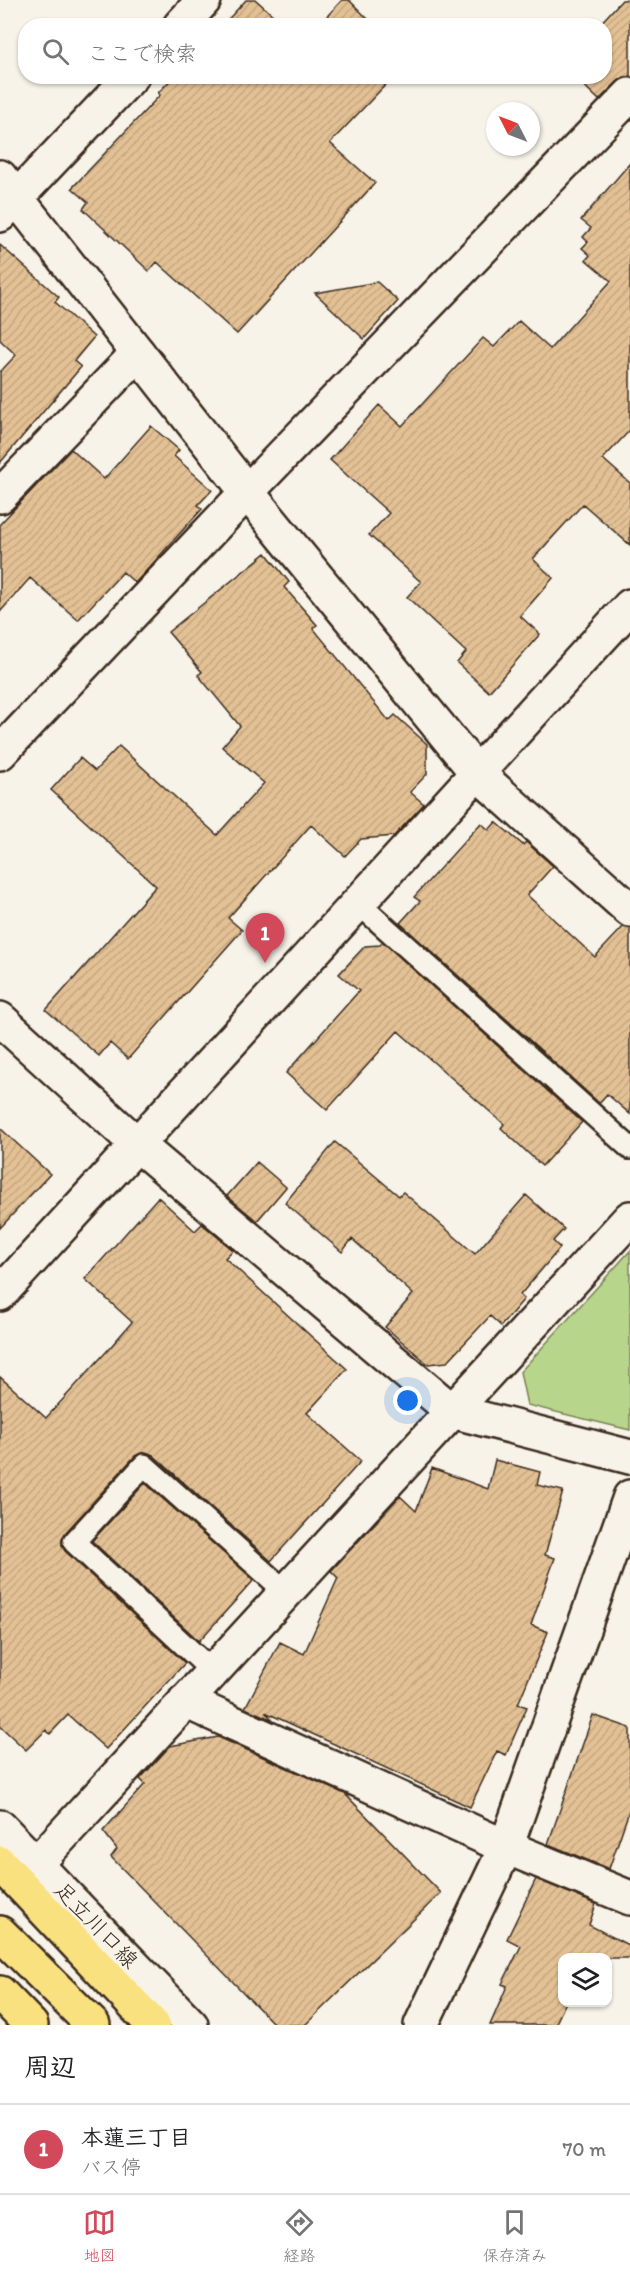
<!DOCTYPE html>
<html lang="ja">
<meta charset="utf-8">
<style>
body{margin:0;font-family:Itim,"Klee One",sans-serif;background:#f2f2f2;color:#202124}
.controls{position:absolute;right:18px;bottom:18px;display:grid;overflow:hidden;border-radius:12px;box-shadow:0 2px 4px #0004}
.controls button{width:54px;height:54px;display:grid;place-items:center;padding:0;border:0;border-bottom:2px solid #e0e0e0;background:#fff;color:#202124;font:30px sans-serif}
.compass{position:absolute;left:486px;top:102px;width:54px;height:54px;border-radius:50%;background:#fff;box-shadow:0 2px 4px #0004;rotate:312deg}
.you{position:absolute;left:408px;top:1401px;width:21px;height:21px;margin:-15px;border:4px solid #fff;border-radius:50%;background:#1a73e8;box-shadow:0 0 0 9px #1a73e833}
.badge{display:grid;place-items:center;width:39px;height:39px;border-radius:50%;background:#d1495b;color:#fff;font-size:20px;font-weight:700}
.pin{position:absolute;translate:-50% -50px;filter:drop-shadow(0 2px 3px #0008)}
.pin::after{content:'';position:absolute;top:32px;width:21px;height:18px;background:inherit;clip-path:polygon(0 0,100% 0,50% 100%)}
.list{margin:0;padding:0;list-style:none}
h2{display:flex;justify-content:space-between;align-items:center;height:78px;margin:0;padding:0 24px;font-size:26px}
h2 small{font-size:20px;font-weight:400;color:#757577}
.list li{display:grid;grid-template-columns:39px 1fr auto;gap:18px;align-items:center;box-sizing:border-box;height:90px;padding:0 24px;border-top:2px solid #e0e0e0}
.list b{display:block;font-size:22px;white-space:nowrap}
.list p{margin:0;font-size:20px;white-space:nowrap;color:#757577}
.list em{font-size:20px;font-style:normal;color:#757577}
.icon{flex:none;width:33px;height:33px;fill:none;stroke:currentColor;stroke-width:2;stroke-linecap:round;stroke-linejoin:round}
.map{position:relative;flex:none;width:630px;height:2025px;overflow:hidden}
.search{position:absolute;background:#fff;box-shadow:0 2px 4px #0004;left:18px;right:18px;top:18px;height:66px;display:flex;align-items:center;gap:15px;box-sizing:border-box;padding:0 21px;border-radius:24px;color:#757577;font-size:22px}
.sheet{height:168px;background:#fff}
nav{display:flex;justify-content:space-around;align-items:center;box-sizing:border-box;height:84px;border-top:2px solid #e0e0e0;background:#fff;font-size:16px;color:#757577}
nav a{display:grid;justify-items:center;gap:3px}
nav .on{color:#d1495b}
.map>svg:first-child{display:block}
.green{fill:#b8d58c;stroke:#7a8055;stroke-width:1.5}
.building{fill:url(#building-hatch);stroke:#3b2a1e;stroke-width:1.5}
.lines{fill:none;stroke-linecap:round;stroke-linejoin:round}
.service-casing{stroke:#3b2a1e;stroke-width:26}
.minor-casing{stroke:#3b2a1e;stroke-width:38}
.tertiary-casing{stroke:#3b2a1e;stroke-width:38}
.secondary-casing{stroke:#3b2a1e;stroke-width:38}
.motorway-casing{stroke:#3b2a1e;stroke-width:38}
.service{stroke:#f7f3e8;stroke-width:21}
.minor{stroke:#f7f3e8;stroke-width:33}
.tertiary{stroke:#f7f3e8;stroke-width:33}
.secondary{stroke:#f7f3e8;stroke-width:33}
.motorway{stroke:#fae180;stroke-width:33}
.labels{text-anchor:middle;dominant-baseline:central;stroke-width:5;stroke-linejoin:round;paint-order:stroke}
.street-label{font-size:22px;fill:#3b2a1e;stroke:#f7f3e8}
</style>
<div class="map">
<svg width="630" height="2025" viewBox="0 0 630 2025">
<defs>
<pattern id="building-hatch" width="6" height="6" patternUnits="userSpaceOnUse" patternTransform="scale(1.5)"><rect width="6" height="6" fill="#e3c195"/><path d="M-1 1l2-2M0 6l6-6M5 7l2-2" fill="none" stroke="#c4a680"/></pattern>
</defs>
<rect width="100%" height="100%" fill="#f7f3e8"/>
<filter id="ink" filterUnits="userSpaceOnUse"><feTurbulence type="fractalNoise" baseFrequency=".0167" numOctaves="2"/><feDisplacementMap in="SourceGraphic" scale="12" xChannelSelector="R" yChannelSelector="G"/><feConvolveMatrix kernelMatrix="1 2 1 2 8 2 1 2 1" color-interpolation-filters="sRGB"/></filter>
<g filter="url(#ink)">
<!-- green -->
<path class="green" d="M630,1251V1430L527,1405L520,1372Z"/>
<!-- building -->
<path class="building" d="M246,0H256L285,26H222Z
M342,0H349L375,26H318Z
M622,0H630V77H624L617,82L599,100L574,76H604V26H598Z
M174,76H394L330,143L375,183L237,334L157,262L149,271L83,209L88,202L72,188L160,95L158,93Z
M630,163V430L603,459L630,483V545L583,504L533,559L553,578L520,616L540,634L489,692L457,663L466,652L407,597L421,582L369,535L389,513L330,460L379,405L402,426L483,338L494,347L519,321L550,349L611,281L586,260L590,255L582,248L588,242L583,237L591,228L581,220Z
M0,245L59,297L55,302L94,337L74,361L81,367L0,463V372L16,355L0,340Z
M377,282L398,301L364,339L315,293Z
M151,426L179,450L174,456L212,490L198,505L202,509L135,583L123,572L78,620L30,578L0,612V524L71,449L104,479Z
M266,553L289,582L284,587L317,625L313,628L389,721L395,715L427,744V774L410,792L424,804L394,836L361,839L345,856L311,825L228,918L242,930L128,1059L110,1043L99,1056L46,1010L156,886L51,790L80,758L95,771L119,746L217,835L264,783L222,747L240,726L198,675L202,672L168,632Z
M496,822L523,845L526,842L553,866L527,895L595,957L623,927L630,928V1114L607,1094L599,1103L400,923L420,901L414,897L481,823L489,830Z
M383,942L582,1122L542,1166L501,1128L504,1124L398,1031L327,1110L286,1073L359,991L339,974L365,946L380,945Z
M0,1128L50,1174L0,1228Z
M335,1142L399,1196L403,1192L475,1254L526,1195L564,1229L553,1241L560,1248L520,1295L524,1299L501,1326L490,1316L447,1362L428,1364L385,1327L413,1294L352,1239L342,1252L285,1203Z
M257,1162L286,1187L257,1221L227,1196Z
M158,1197L195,1231L202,1224L233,1250L225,1258L347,1369L307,1413L361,1461L271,1561L153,1455L146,1452L135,1456L65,1533L62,1545L65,1551L185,1663L106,1749L68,1715L50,1734L46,1730L26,1750L0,1726V1377L46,1418L107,1351L132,1322L85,1279Z
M495,1460L540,1472L537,1485L563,1491L545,1555L555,1558L531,1625L548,1632L518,1704L527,1707L506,1755L497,1751L470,1807L265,1712L273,1720L245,1708L280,1642L304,1654L338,1578L331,1571L400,1496L416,1511L432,1468L488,1489Z
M145,1483L254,1580L199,1641L92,1541Z
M593,1715L630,1728V1808L609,1869L548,1844Z
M218,1737L345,1794L441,1893L305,2025H275L111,1857L117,1849L103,1831L145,1784L140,1779L170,1746Z
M536,1879L596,1904L589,1925L630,1946V1958H562V2002H566L555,2025H490L507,1986L502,1984L521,1946L507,1939Z"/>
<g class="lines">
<!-- service casing -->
<g class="service-casing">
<path id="service" d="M358,903L630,1148
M212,1671L74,1542L144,1465L286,1592"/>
</g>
<!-- minor casing -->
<g class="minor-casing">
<path id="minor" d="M180,26L204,0
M0,215L132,76
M0,496L138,353
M0,753L247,492L630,95
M477,773L630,910
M138,1145L452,1411L630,1457
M185,1701L506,1847L630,1898
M37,1863L630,1218
M421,2025L506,1847L630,1497"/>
</g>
<!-- tertiary casing -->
<g class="tertiary-casing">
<path id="tertiary" d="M0,177L247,492L477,773
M0,1019L138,1145
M0,1294L630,606"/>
</g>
<!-- secondary casing -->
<g class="secondary-casing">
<path id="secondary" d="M0,1827L191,2025"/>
</g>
<!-- motorway casing -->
<g class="motorway-casing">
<path id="motorway" d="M0,1863L153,2025
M0,1933L93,2025
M0,1993L31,2025"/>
</g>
<!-- service -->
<use href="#service" class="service"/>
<!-- minor -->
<use href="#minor" class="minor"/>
<!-- tertiary -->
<use href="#tertiary" class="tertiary"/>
<!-- secondary -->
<use href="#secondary" class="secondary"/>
<!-- motorway -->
<use href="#motorway" class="motorway"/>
</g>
</g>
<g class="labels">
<!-- street labels -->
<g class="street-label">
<text transform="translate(96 1925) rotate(46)">足立川口線</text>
</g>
</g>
</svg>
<div class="controls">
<button><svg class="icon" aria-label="layers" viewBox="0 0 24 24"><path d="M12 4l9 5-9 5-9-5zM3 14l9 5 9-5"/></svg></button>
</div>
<svg class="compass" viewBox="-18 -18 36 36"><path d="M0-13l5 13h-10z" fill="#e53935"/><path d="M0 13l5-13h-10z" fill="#757577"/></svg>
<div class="you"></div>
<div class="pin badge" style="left:265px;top:963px">1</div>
<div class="search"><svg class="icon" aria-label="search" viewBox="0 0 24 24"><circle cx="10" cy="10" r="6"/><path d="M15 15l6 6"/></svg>ここで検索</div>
</div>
<section class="sheet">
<h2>周辺<small></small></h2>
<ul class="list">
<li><span class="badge">1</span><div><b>本蓮三丁目</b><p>バス停</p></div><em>70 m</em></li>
</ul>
</section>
<nav>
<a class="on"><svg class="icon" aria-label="map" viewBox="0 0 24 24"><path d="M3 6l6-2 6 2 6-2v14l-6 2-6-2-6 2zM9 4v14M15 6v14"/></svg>地図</a>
<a><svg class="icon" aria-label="directions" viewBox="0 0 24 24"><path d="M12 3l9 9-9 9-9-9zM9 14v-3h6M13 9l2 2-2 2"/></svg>経路</a>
<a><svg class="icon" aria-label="saved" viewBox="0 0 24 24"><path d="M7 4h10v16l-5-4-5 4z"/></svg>保存済み</a>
</nav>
